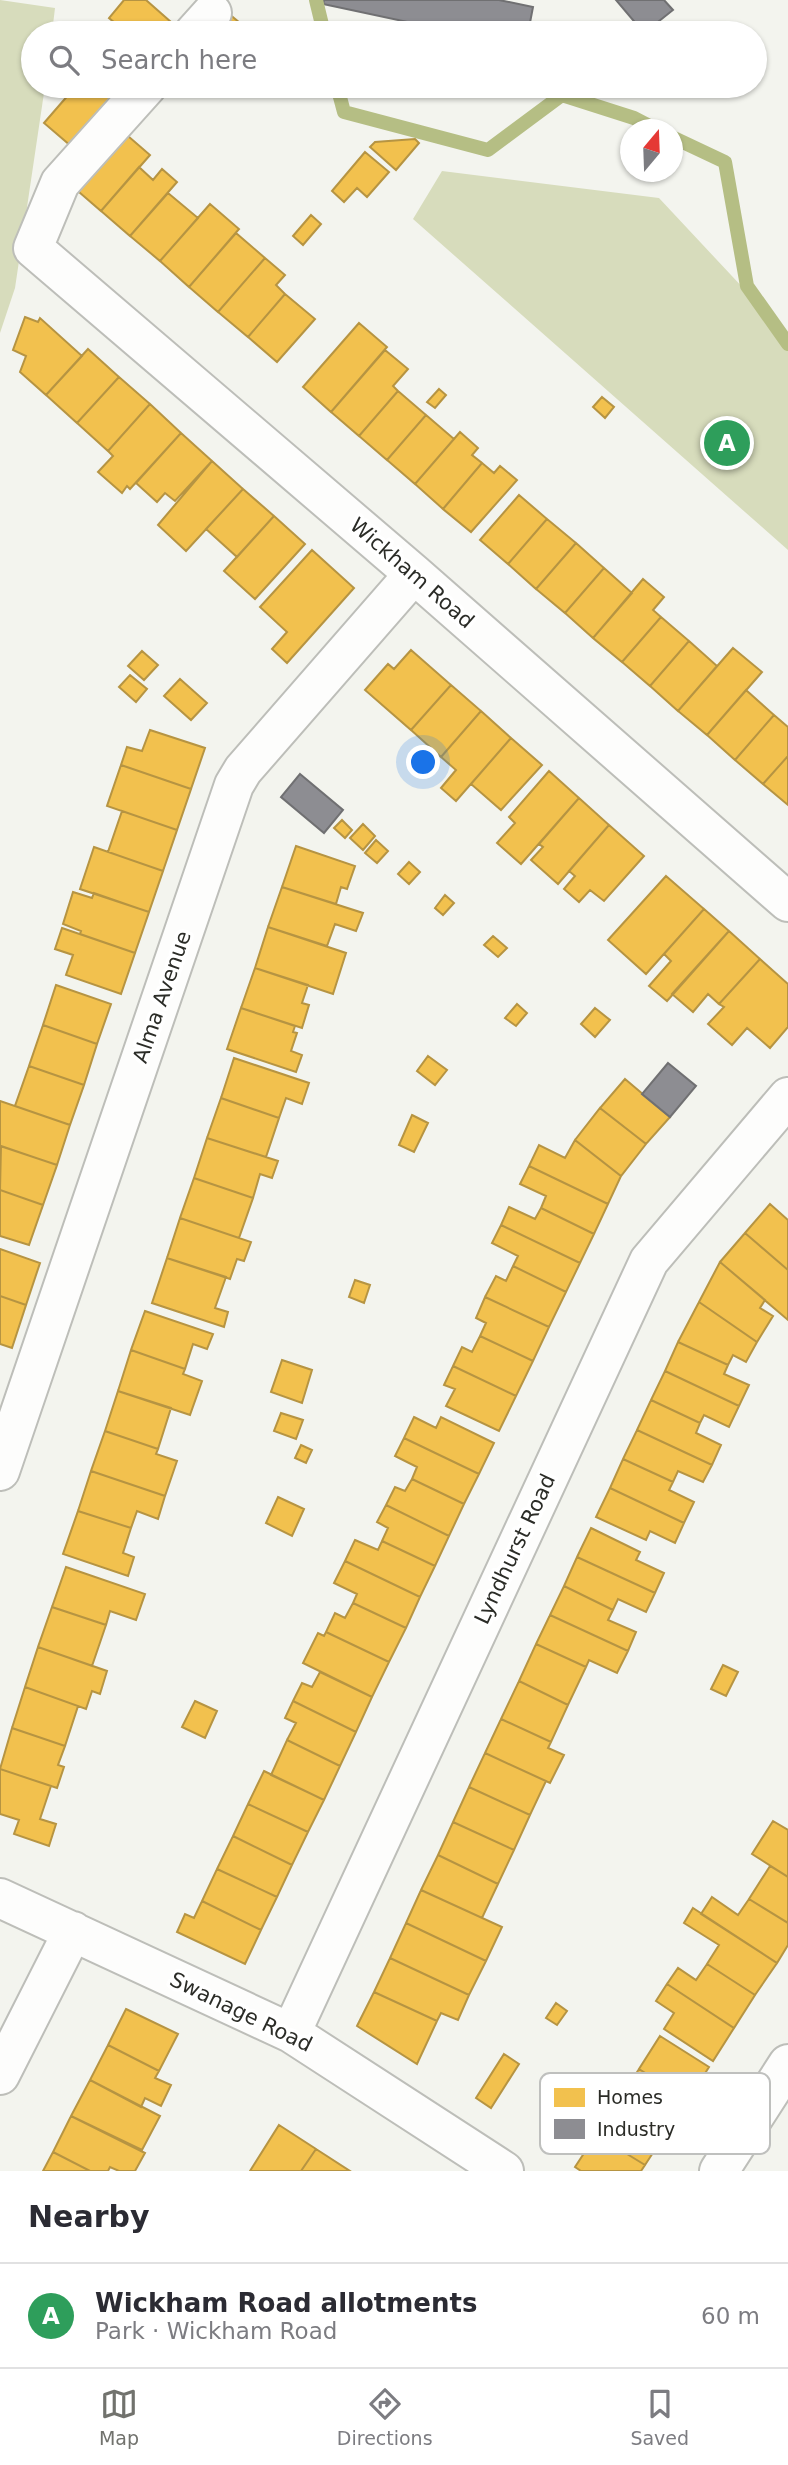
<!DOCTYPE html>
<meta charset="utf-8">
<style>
body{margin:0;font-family:"DejaVu Sans",sans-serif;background:#f2f2f3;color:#2b2b33}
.compass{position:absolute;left:620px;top:119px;width:63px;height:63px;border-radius:50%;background:#fff;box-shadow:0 2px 5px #0004;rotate:19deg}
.you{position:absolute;left:424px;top:763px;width:24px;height:24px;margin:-18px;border:5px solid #fff;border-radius:50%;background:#1a73e8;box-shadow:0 0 0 10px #1a73e833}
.badge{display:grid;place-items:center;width:46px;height:46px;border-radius:50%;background:#71726d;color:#fff;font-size:23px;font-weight:700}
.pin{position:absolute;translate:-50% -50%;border:4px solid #fff;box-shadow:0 2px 7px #0006}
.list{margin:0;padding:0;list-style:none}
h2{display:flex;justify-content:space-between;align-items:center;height:91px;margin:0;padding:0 28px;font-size:30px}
h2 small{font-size:23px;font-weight:400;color:#7c7c81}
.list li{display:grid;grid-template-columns:46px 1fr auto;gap:21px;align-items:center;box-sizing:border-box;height:105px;padding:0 28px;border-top:2px solid #e1e1e2}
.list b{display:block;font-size:26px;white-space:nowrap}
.list p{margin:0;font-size:23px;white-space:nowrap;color:#7c7c81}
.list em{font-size:23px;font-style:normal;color:#7c7c81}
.icon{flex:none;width:38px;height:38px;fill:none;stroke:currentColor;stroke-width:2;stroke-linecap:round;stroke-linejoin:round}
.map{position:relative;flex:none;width:788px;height:2171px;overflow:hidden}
.search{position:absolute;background:#fff;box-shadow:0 2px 5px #0004;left:21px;right:21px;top:21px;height:77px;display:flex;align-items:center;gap:18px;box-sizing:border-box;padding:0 24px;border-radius:38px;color:#7c7c81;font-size:26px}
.sheet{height:196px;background:#fff}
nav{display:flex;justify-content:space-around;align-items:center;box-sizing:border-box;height:98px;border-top:2px solid #e1e1e2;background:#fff;font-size:19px;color:#7c7c81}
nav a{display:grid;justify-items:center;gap:4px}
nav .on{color:#71726d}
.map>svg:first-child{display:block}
.green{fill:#d7dcbc}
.homes{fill:#f2c14e;stroke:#b69442;stroke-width:2}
.industry{fill:#8d8d92;stroke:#707072;stroke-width:2}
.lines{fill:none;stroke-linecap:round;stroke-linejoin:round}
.stream{stroke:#b5be84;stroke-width:14}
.minor-casing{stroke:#bdbeb9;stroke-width:42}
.major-casing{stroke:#bdbeb9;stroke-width:42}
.minor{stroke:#fdfdfc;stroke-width:38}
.major{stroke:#fdfdfc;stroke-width:38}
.labels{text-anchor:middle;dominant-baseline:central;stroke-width:7;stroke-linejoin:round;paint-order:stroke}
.street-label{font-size:21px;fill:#2b2c27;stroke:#fff}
.key{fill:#fff;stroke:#bfc0be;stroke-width:2}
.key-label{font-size:19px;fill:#2b2c27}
</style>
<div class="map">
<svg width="788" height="2171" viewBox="0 0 788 2171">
<rect width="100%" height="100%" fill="#f3f4ee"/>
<!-- green -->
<path class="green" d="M0,0L55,8L52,33H33V86H45L15,288L0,333Z
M442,171L659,198L788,336V550L413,219Z"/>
<!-- homes -->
<path class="homes" d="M124,0H146L180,30L178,33H127L109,18Z
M228,13L252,33H214Z
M62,86H123L71,146L44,123L70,93Z
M121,130L150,155L101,211L72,186Z
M415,139L419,143L396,170L370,147L375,142Z
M365,152L389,172L367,197L357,188L344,202L332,191Z
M139,167L153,180L162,169L177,182L130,236L101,211Z
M168,193L198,218L160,261L130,236Z
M210,204L239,229L189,287L160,261Z
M311,215L321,224L303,245L293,236Z
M236,233L265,258L218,312L189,287Z
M265,258L285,275L276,285L285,294L248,337L218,312Z
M285,294L315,319L277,362L248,337Z
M25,317L38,322L40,318L82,356L46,395L20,372L26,356L13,350Z
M359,323L387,347L331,412L303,387Z
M88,349L119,377L77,423L46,395Z
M385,350L408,369L393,386L398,391L359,436L331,412Z
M119,377L150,404L108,451L77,423Z
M439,389L446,395L435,408L427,402Z
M398,391L426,415L387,460L359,436Z
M602,397L614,407L605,418L593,407Z
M150,404L181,433L130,489L127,486L122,493L98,472L113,456L108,451Z
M426,415L454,439L415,484L387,460Z
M460,432L478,448L472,455L482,463L443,509L415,484Z
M181,433L212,461L175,501L165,493L157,502L136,483Z
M212,461L243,489L186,551L158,525Z
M482,463L494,473L500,466L517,480L471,532L443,509Z
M243,489L274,516L237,557L206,529Z
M519,495L547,519L508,564L480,540Z
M274,516L305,544L255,599L224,571Z
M547,519L576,543L536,589L508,564Z
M576,543L604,568L565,613L536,589Z
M312,550L354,588L287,663L272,649L287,632L260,607Z
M604,568L632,593L593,638L565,613Z
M643,579L664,597L653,610L661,617L622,662L593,638Z
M661,617L689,641L650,686L622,662Z
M689,641L717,666L678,711L650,686Z
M733,648L762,672L707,735L678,711Z
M411,650L451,685L411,730L365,690L388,664L394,669Z
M142,651L158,665L144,680L128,666Z
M130,675L147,689L136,702L119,687Z
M180,679L207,703L191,720L164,696Z
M451,685L481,711L441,757L411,730Z
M746,690L774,715L735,760L707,735Z
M481,711L511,738L456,801L441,788L456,770L441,757Z
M774,715L788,727V756L763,784L735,760Z
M150,730L205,748L191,789L121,765L127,747L142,751Z
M511,738L542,765L501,810L471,784Z
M788,756V805L763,784Z
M121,765L191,789L177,830L107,806Z
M549,771L579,798L521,864L497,843L515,823L509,817Z
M579,798L609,825L558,884L531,860L543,847L539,844Z
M122,811L177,830L163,871L108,852Z
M342,820L352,830L345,838L334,828Z
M363,824L375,836L363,850L350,838Z
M609,825L644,856L604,901L590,890L579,902L564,889L575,876L569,871Z
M376,840L388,851L377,863L365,853Z
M296,846L355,866L347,889L341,887L336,904L282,887Z
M94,847L163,871L149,912L80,889Z
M409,862L420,872L409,884L398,874Z
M666,876L704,909L646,974L608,940Z
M282,887L363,913L356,931L335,924L327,946L268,927Z
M73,892L92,898L94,893L149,912L135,953L80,934L81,931L63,924Z
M445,895L454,903L443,915L435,908Z
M704,909L729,931L667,1001L649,986L671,961L664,954Z
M268,927L346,953L333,994L255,968Z
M62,928L135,953L121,994L66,975L73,955L55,949Z
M729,931L760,959L719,1004L708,994L693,1012L672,994Z
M493,936L507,948L498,957L484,945Z
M760,959L788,984V1027L770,1048L747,1028L732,1045L708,1024L724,1007L719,1004Z
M255,968L308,985L302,1003L309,1005L302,1028L241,1008Z
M56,985L111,1004L97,1044L43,1025Z
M517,1004L527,1013L516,1026L505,1018Z
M241,1008L295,1026L293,1032L297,1033L291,1051L302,1055L296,1072L227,1049Z
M595,1008L610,1020L595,1037L581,1024Z
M43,1025L97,1044L84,1085L29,1066Z
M428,1056L447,1070L435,1085L417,1071Z
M234,1058L309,1083L302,1104L286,1098L279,1118L221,1098Z
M29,1066L84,1085L70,1125L15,1106Z
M625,1079L670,1117L646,1144L600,1108Z
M221,1098L279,1118L266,1157L207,1138Z
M0,1101L70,1125L57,1165L0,1146Z
M600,1108L646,1144L621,1176L575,1140Z
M412,1115L428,1123L414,1152L399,1145Z
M207,1138L278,1161L272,1178L260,1174L253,1198L194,1178Z
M575,1140L621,1176L608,1204L529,1166L539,1145L565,1158Z
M1,1146L57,1165L43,1205L0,1190Z
M529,1166L608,1204L594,1234L541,1208L546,1196L520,1184Z
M194,1178L253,1198L239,1238L180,1218Z
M0,1190L43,1205L29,1245L0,1236Z
M770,1204L788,1220V1270L745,1233Z
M509,1207L535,1219L541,1208L594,1234L580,1263L501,1225Z
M180,1218L251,1242L244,1261L237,1259L230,1279L167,1258Z
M501,1225L580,1263L566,1292L513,1266L518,1256L492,1243Z
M745,1233L788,1270V1320L720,1262Z
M0,1249L40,1263L26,1305L0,1296Z
M167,1258L226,1277L215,1308L228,1312L224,1327L152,1303Z
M720,1262L765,1300L760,1308L773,1316L757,1342L699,1302Z
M513,1266L566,1292L549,1327L485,1297L496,1276L506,1281Z
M355,1280L370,1285L364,1303L349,1297Z
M0,1296L26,1305L12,1348L0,1344Z
M485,1297L549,1327L533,1361L480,1336L486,1323L476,1318Z
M699,1302L757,1342L746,1362L733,1355L728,1365L678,1342Z
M145,1311L213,1334L207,1349L193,1344L185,1369L131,1350Z
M480,1336L533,1361L516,1396L453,1366L462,1347L472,1352Z
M678,1342L728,1365L724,1374L749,1385L739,1406L665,1371Z
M131,1350L185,1369L183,1374L202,1381L190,1415L118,1391Z
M282,1360L312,1370L302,1403L271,1392Z
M453,1366L516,1396L499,1431L446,1406L455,1389L444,1385Z
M665,1371L739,1406L729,1427L704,1415L700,1423L651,1400Z
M118,1391L171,1408L158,1449L105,1431Z
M651,1400L700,1423L696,1433L721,1445L712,1465L637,1430Z
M281,1413L303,1420L296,1439L274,1431Z
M414,1417L436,1428L441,1417L494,1443L479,1474L404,1438Z
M637,1430L712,1465L703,1482L678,1471L673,1482L623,1459Z
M105,1431L158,1449L156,1454L177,1461L165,1496L91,1471Z
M404,1438L479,1474L464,1504L412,1479L417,1467L395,1456Z
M301,1445L312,1450L306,1463L295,1458Z
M623,1459L673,1482L669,1490L694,1502L684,1523L610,1488Z
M91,1471L165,1496L158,1519L137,1511L131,1528L78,1511Z
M412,1479L464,1504L449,1536L386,1505L395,1487L405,1491Z
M610,1488L684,1523L675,1543L650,1531L646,1540L596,1517Z
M278,1497L304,1509L292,1536L266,1523Z
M386,1505L449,1536L435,1566L382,1541L388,1528L377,1522Z
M78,1511L131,1528L123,1553L134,1557L128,1576L63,1554Z
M591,1528L640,1552L636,1560L664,1573L655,1593L577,1557Z
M355,1540L378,1550L382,1541L435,1566L420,1597L345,1561Z
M577,1557L655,1593L646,1612L618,1599L613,1610L564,1586Z
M345,1561L420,1597L406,1628L353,1603L357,1594L334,1583Z
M66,1567L145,1594L136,1620L110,1611L106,1625L52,1607Z
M564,1586L613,1610L608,1620L636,1632L628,1651L550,1615Z
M353,1603L406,1628L389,1662L326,1632L335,1613L345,1618Z
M52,1607L106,1625L92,1666L38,1647Z
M550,1615L628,1651L617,1673L589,1660L586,1667L536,1644Z
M326,1632L389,1662L372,1697L303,1663L318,1633L324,1636Z
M536,1644L586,1667L568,1705L519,1681Z
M38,1647L107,1671L100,1694L92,1691L86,1709L25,1687Z
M723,1665L738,1672L726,1696L711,1689Z
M320,1672L372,1697L356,1732L293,1701L302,1683L312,1687Z
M519,1681L568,1705L551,1742L501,1719Z
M25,1687L78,1706L65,1746L12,1728Z
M195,1701L217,1711L205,1738L182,1727Z
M293,1701L356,1732L340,1766L287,1740L296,1723L285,1718Z
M501,1719L551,1742L548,1748L564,1755L550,1783L485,1753Z
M12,1728L65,1746L58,1765L64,1767L57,1788L0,1769Z
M287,1740L340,1766L324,1800L271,1775Z
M485,1753L546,1781L530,1815L469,1787Z
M0,1769L51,1786L40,1819L56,1824L49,1846L14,1834L19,1820L0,1814Z
M264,1771L324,1800L308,1832L248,1804Z
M469,1787L530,1815L514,1850L453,1822Z
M248,1804L308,1832L292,1865L233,1836Z
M773,1821L788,1830V1877L752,1854Z
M453,1822L514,1850L498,1884L438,1855Z
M233,1836L292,1865L277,1897L217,1869Z
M438,1855L498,1884L482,1918L421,1890Z
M770,1866L788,1877V1923L749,1899Z
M217,1869L277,1897L261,1930L202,1901Z
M421,1890L502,1927L486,1961L406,1923Z
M712,1897L738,1915L749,1899L788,1923V1945L777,1963L701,1914Z
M202,1901L261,1930L245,1964L177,1932L185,1914L194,1918Z
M693,1908L777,1963L755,1995L707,1964L719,1945L684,1923Z
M406,1923L486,1961L469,1995L390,1958Z
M390,1958L469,1995L458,2020L441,2013L437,2021L374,1992Z
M707,1964L755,1995L734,2028L667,1984L678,1968L696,1980Z
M667,1984L734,2028L713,2061L664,2029L674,2013L656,2001Z
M374,1992L437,2021L417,2064L357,2026Z
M556,2003L567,2011L557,2025L546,2018Z
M126,2009L178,2034L159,2071L108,2045Z
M660,2036L709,2067L688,2100L639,2069Z
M108,2045L159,2071L155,2078L171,2085L161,2106L145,2098L141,2107L90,2080Z
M504,2054L519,2064L491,2108L476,2098Z
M639,2069L688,2100L666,2133L618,2101Z
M90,2080L160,2116L142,2150L71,2116Z
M618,2101L666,2133L645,2165L596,2135Z
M71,2116L145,2153L135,2171H119L110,2167L108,2171H90L53,2152Z
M279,2125L316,2149L301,2171H250Z
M596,2135L645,2165L641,2171H581L575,2167Z
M316,2149L350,2171H301Z
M53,2152L90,2171H43Z"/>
<!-- industry -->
<path class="industry" d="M324,0H499L533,7L528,33H459L323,4Z
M616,0H664L673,10L644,33Z
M300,774L343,810L324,833L281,797Z
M668,1063L696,1086L670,1117L642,1094Z"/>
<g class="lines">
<!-- stream -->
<path class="stream" d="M316,0L324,33
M337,86L344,112L488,150L562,95L634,118L657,130
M672,137L725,162L747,286L788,344"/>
<!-- minor casing -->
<g class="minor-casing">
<path id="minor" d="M194,33L212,13
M147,86L60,183L33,248L414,574L788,902
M0,1471L234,785L243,770L414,574
M0,1898L291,2033L504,2171
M291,2033L649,1261L788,1097
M0,2075L73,1931"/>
</g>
<!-- major casing -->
<g class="major-casing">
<path id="major" d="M719,2171L788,2064"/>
</g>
<!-- minor -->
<use href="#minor" class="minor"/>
<!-- major -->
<use href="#major" class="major"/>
</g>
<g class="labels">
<!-- street labels -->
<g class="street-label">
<text transform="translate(412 573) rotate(41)">Wickham Road</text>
<text transform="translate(162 997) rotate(-71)">Alma Avenue</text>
<text transform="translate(515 1549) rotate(-65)">Lyndhurst Road</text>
<text transform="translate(241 2012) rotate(26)">Swanage Road</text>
</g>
</g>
<!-- legend -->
<rect x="540" y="2073" width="230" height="81" rx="10" class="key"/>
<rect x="554" y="2088" width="31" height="19" fill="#f2c14e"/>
<rect x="554" y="2119" width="31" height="20" fill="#8d8d92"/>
<g class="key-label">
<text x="597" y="2104">Homes</text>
<text x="597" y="2136">Industry</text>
</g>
</svg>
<svg class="compass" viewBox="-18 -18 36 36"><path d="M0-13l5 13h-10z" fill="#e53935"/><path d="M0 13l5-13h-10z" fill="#7c7c81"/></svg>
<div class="you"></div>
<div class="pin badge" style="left:727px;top:443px;background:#2e9e5b">A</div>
<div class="search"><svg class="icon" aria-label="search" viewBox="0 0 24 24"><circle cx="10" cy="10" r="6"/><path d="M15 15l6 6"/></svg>Search here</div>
</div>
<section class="sheet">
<h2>Nearby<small></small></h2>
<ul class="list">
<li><span class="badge" style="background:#2e9e5b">A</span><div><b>Wickham Road allotments</b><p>Park · Wickham Road</p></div><em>60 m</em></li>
</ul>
</section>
<nav>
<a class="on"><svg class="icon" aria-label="map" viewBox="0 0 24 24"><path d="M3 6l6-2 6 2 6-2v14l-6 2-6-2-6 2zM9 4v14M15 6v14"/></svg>Map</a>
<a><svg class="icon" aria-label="directions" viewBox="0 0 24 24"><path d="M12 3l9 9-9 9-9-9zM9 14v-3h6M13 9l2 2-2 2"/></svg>Directions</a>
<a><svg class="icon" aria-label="saved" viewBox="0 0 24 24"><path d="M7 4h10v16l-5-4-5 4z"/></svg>Saved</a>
</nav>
